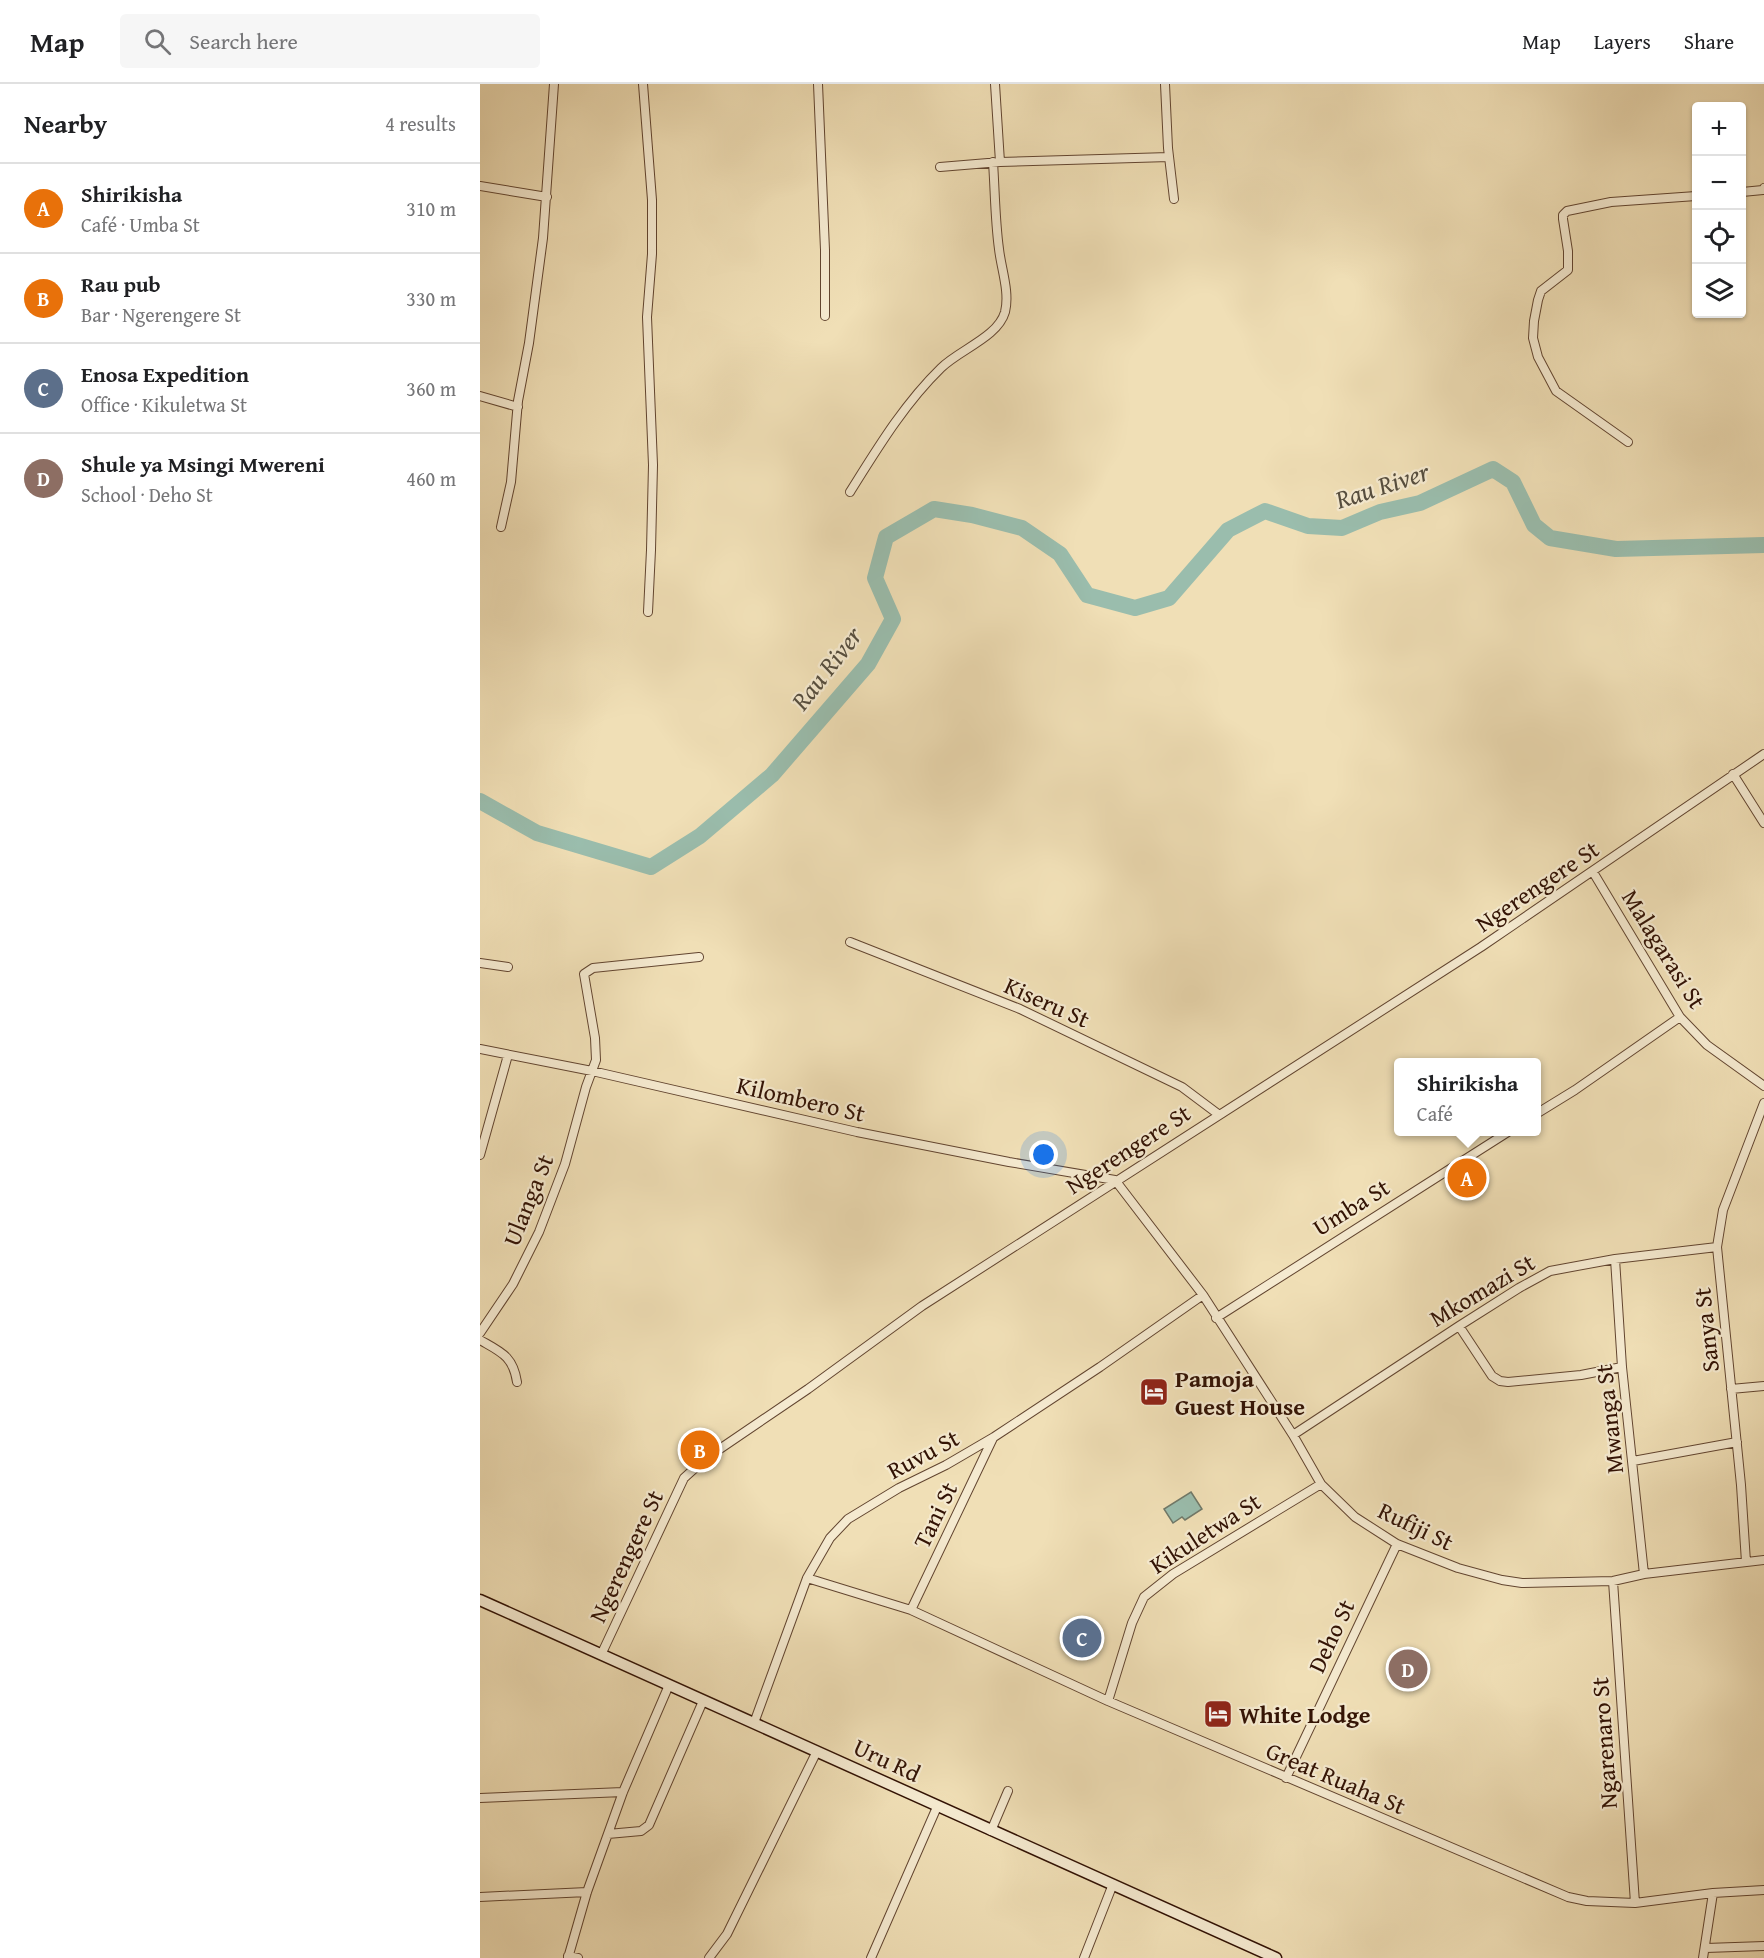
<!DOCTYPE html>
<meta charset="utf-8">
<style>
body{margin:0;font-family:"Gentium Book Plus",serif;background:#f6f6f6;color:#202124}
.controls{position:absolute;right:18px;top:18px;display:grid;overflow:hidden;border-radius:6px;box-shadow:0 2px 4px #0004}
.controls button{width:54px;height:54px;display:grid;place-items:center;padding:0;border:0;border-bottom:2px solid #e0e0e0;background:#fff;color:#202124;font:30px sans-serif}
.you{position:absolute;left:564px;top:1071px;width:21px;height:21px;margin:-15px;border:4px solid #fff;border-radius:50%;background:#1a73e8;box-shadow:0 0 0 9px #1a73e833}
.badge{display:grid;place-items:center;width:39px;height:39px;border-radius:50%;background:#8f2418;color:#fff;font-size:20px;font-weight:700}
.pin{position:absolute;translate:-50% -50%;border:3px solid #fff;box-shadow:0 2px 6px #0006}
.popup{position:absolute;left:914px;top:974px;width:147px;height:78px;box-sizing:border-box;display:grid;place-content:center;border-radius:6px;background:#fff;filter:drop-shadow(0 2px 4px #0005);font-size:20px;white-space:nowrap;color:#757577}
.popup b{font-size:22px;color:#202124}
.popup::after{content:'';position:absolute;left:50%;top:100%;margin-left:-12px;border:12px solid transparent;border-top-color:#fff}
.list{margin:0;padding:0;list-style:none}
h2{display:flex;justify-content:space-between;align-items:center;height:78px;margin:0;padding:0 24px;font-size:26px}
h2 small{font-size:20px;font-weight:400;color:#757577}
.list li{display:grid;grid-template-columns:39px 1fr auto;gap:18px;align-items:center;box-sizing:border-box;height:90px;padding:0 24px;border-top:2px solid #e0e0e0}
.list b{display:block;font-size:22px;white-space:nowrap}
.list p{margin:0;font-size:20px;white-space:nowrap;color:#757577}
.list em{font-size:20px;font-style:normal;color:#757577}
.icon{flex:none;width:33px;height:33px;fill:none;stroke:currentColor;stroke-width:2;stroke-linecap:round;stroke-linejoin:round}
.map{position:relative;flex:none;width:1284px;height:1874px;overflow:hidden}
header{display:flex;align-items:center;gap:36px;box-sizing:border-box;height:84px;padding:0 30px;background:#fff;border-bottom:2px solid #e0e0e0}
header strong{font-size:28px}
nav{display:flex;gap:33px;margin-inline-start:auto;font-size:21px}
.search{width:420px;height:54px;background:#f6f6f6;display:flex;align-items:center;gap:15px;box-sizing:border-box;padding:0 21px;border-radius:6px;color:#757577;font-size:22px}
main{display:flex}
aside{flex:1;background:#fff}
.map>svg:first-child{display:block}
.water{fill:#9abdad;stroke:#707969;stroke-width:1.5}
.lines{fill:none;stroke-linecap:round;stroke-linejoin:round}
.river{stroke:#9abdad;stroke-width:16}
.street-casing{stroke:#624530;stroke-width:10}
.secondary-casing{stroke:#321204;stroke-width:13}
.street{stroke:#f5ead0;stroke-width:8}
.secondary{stroke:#f5ead0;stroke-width:10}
.labels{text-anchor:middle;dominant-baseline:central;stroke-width:4.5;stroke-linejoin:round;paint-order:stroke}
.street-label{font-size:24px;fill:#321204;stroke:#f5ead0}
.poi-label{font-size:24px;font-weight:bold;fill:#321204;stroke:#f5ead0;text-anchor:start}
.water-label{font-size:26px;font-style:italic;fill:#564e3f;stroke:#f5ead0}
</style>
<header>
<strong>Map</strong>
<div class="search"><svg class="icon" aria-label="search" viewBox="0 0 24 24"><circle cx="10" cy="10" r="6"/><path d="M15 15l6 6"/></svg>Search here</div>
<nav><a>Map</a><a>Layers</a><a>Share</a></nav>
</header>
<main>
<aside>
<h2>Nearby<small>4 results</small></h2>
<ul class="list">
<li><span class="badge" style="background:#e8710a">A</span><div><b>Shirikisha</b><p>Café · Umba St</p></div><em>310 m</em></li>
<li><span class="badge" style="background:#e8710a">B</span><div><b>Rau pub</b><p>Bar · Ngerengere St</p></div><em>330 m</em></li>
<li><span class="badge" style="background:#5c6f8a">C</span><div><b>Enosa Expedition</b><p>Office · Kikuletwa St</p></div><em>360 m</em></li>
<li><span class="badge" style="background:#8d6e63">D</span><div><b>Shule ya Msingi Mwereni</b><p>School · Deho St</p></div><em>460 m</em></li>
</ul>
</aside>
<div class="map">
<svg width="1284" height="1874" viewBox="0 0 1284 1874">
<rect width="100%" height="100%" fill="#f0dfb6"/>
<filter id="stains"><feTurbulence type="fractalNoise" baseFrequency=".00333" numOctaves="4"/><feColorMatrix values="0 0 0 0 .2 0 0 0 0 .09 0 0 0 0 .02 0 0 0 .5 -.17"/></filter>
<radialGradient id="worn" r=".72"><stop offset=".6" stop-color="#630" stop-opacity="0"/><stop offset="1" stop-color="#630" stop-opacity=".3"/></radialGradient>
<!-- water -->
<path class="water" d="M711,1408L722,1425L705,1436L702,1433L693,1439L684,1425Z"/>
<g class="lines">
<!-- river -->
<path class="river" d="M0,717L57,749L171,783L220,752L292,691L388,580L413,535L395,494L406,453L454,425L492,431L542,444L580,470L607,511L655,524L689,514L748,446L785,427L828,442L862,444L900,428L940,419L1013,385L1033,398L1054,441L1070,454L1136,465L1284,461"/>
<!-- street casing -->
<g class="street-casing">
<path id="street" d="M163,0L172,116V170L167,233L173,381L171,466L168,528
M338,0L345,166V232
M515,0L520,78
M685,0L688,64L694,115
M460,83L520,78L689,73
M0,102L67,113
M1262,108L1283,106L1284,104
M0,312L38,323
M1148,358L1076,307L1058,273L1053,254L1054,237L1058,216L1061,207L1088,186V167L1083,135V131L1087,127L1131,118L1216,112
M370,408C397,365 424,320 461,284C479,266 518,253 525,228C530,208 521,184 519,165C515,136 515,107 513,78
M21,443L31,398L38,317L49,259L63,154L74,0
M1253,690L1284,739
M1113,788L1200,933L1227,961L1284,1002
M370,858L540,925L702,1003L738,1030
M0,879L28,883
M0,965L112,987L377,1048L529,1078L635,1096L723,1211L813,1351L841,1400L875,1433L917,1460L978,1484L1022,1496L1042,1499L1133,1497L1164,1490L1284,1476
M1056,1030L1095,1006L1200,933
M0,1071L28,971
M1135,1175L1142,1283L1164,1490
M736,1234L1028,1048
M979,1242L1012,1292L1020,1297L1028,1298L1101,1291L1142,1283
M0,1249L33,1200L59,1148L85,1080L106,1003L116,976L115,954L104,890L113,884L219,873
M0,1256C21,1268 33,1272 37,1298
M1251,1305L1284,1302
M813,1351L979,1242L1039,1204L1070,1187L1135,1175L1237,1163
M1153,1377L1257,1358
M1266,1478L1261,1401L1237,1163L1243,1126L1284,1019
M327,1494L431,1526L628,1617L1088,1813L1107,1817L1155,1819L1233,1809L1284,1806
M1133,1497L1155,1819
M431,1526L513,1354
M121,1571L204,1394L225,1375L328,1305L442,1222L1001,863L1284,670
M628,1617L652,1539L664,1513L693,1490L841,1400
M274,1639L327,1494L350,1454L368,1435L419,1404L466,1381L514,1353L620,1283L723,1211
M806,1694L917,1460
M0,1714L143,1708
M511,1747L528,1707
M128,1750L161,1747L169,1741L223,1617
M0,1813L107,1808
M1226,1864L1284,1862
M88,1872L98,1874
M88,1874L107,1808L143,1708L189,1601
M229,1874L247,1850L337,1667
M391,1874L457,1723
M604,1874L633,1800
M1223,1874L1233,1809"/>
</g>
<!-- secondary casing -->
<g class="secondary-casing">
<path id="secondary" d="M0,1516L796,1874"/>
</g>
<!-- street -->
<use href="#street" class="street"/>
<!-- secondary -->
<use href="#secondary" class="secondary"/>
</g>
<!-- icons -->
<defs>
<g id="hotel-square" transform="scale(1.5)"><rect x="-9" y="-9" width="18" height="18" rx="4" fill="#8f2418" stroke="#f5ead0"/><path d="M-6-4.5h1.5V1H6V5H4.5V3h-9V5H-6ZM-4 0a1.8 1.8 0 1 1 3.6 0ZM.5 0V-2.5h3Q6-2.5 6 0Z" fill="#fff"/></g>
</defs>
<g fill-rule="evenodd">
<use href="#hotel-square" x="674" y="1308"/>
<use href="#hotel-square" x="738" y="1630"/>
</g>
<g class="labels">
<!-- street labels -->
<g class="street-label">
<text transform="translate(1057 802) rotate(-34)">Ngerengere St</text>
<text transform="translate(1184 865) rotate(58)">Malagarasi St</text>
<text transform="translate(567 918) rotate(24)">Kiseru St</text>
<text transform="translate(321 1015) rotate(13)">Kilombero St</text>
<text transform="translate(648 1065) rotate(-33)">Ngerengere St</text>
<text transform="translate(48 1116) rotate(-68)">Ulanga St</text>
<text transform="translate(871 1123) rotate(-32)">Umba St</text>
<text transform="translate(1002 1206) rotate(-31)">Mkomazi St</text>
<text transform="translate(1226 1246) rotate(-96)">Sanya St</text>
<text transform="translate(1129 1335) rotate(-96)">Mwanga St</text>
<text transform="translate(443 1370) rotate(-28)">Ruvu St</text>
<text transform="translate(455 1431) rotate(-64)">Tani St</text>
<text transform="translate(936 1442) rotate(26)">Rufiji St</text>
<text transform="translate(725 1449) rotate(-33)">Kikuletwa St</text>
<text transform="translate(146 1472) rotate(-65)">Ngerengere St</text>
<text transform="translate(851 1552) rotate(-65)">Deho St</text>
<text transform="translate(1124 1659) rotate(-94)">Ngarenaro St</text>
<text transform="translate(407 1676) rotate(25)">Uru Rd</text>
<text transform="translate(856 1694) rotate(23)">Great Ruaha St</text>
</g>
<!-- poi labels -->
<g class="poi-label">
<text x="695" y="1294">Pamoja<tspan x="695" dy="28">Guest House</tspan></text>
<text x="759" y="1630">White Lodge</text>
</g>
<!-- water labels -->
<g class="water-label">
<text transform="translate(902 401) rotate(-18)">Rau River</text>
<text transform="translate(346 584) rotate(-52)">Rau River</text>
</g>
</g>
<rect width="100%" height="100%" filter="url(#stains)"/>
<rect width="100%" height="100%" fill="url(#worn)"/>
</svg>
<div class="controls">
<button>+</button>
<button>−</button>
<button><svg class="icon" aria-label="locate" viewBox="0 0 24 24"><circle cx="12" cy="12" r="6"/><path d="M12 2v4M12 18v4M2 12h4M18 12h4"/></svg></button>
<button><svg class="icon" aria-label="layers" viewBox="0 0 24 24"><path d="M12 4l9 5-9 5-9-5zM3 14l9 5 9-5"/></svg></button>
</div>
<div class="you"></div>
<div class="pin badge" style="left:987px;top:1094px;background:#e8710a">A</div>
<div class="popup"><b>Shirikisha</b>Café</div>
<div class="pin badge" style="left:220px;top:1366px;background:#e8710a">B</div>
<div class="pin badge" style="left:602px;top:1554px;background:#5c6f8a">C</div>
<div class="pin badge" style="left:928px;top:1585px;background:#8d6e63">D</div>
</div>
</main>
